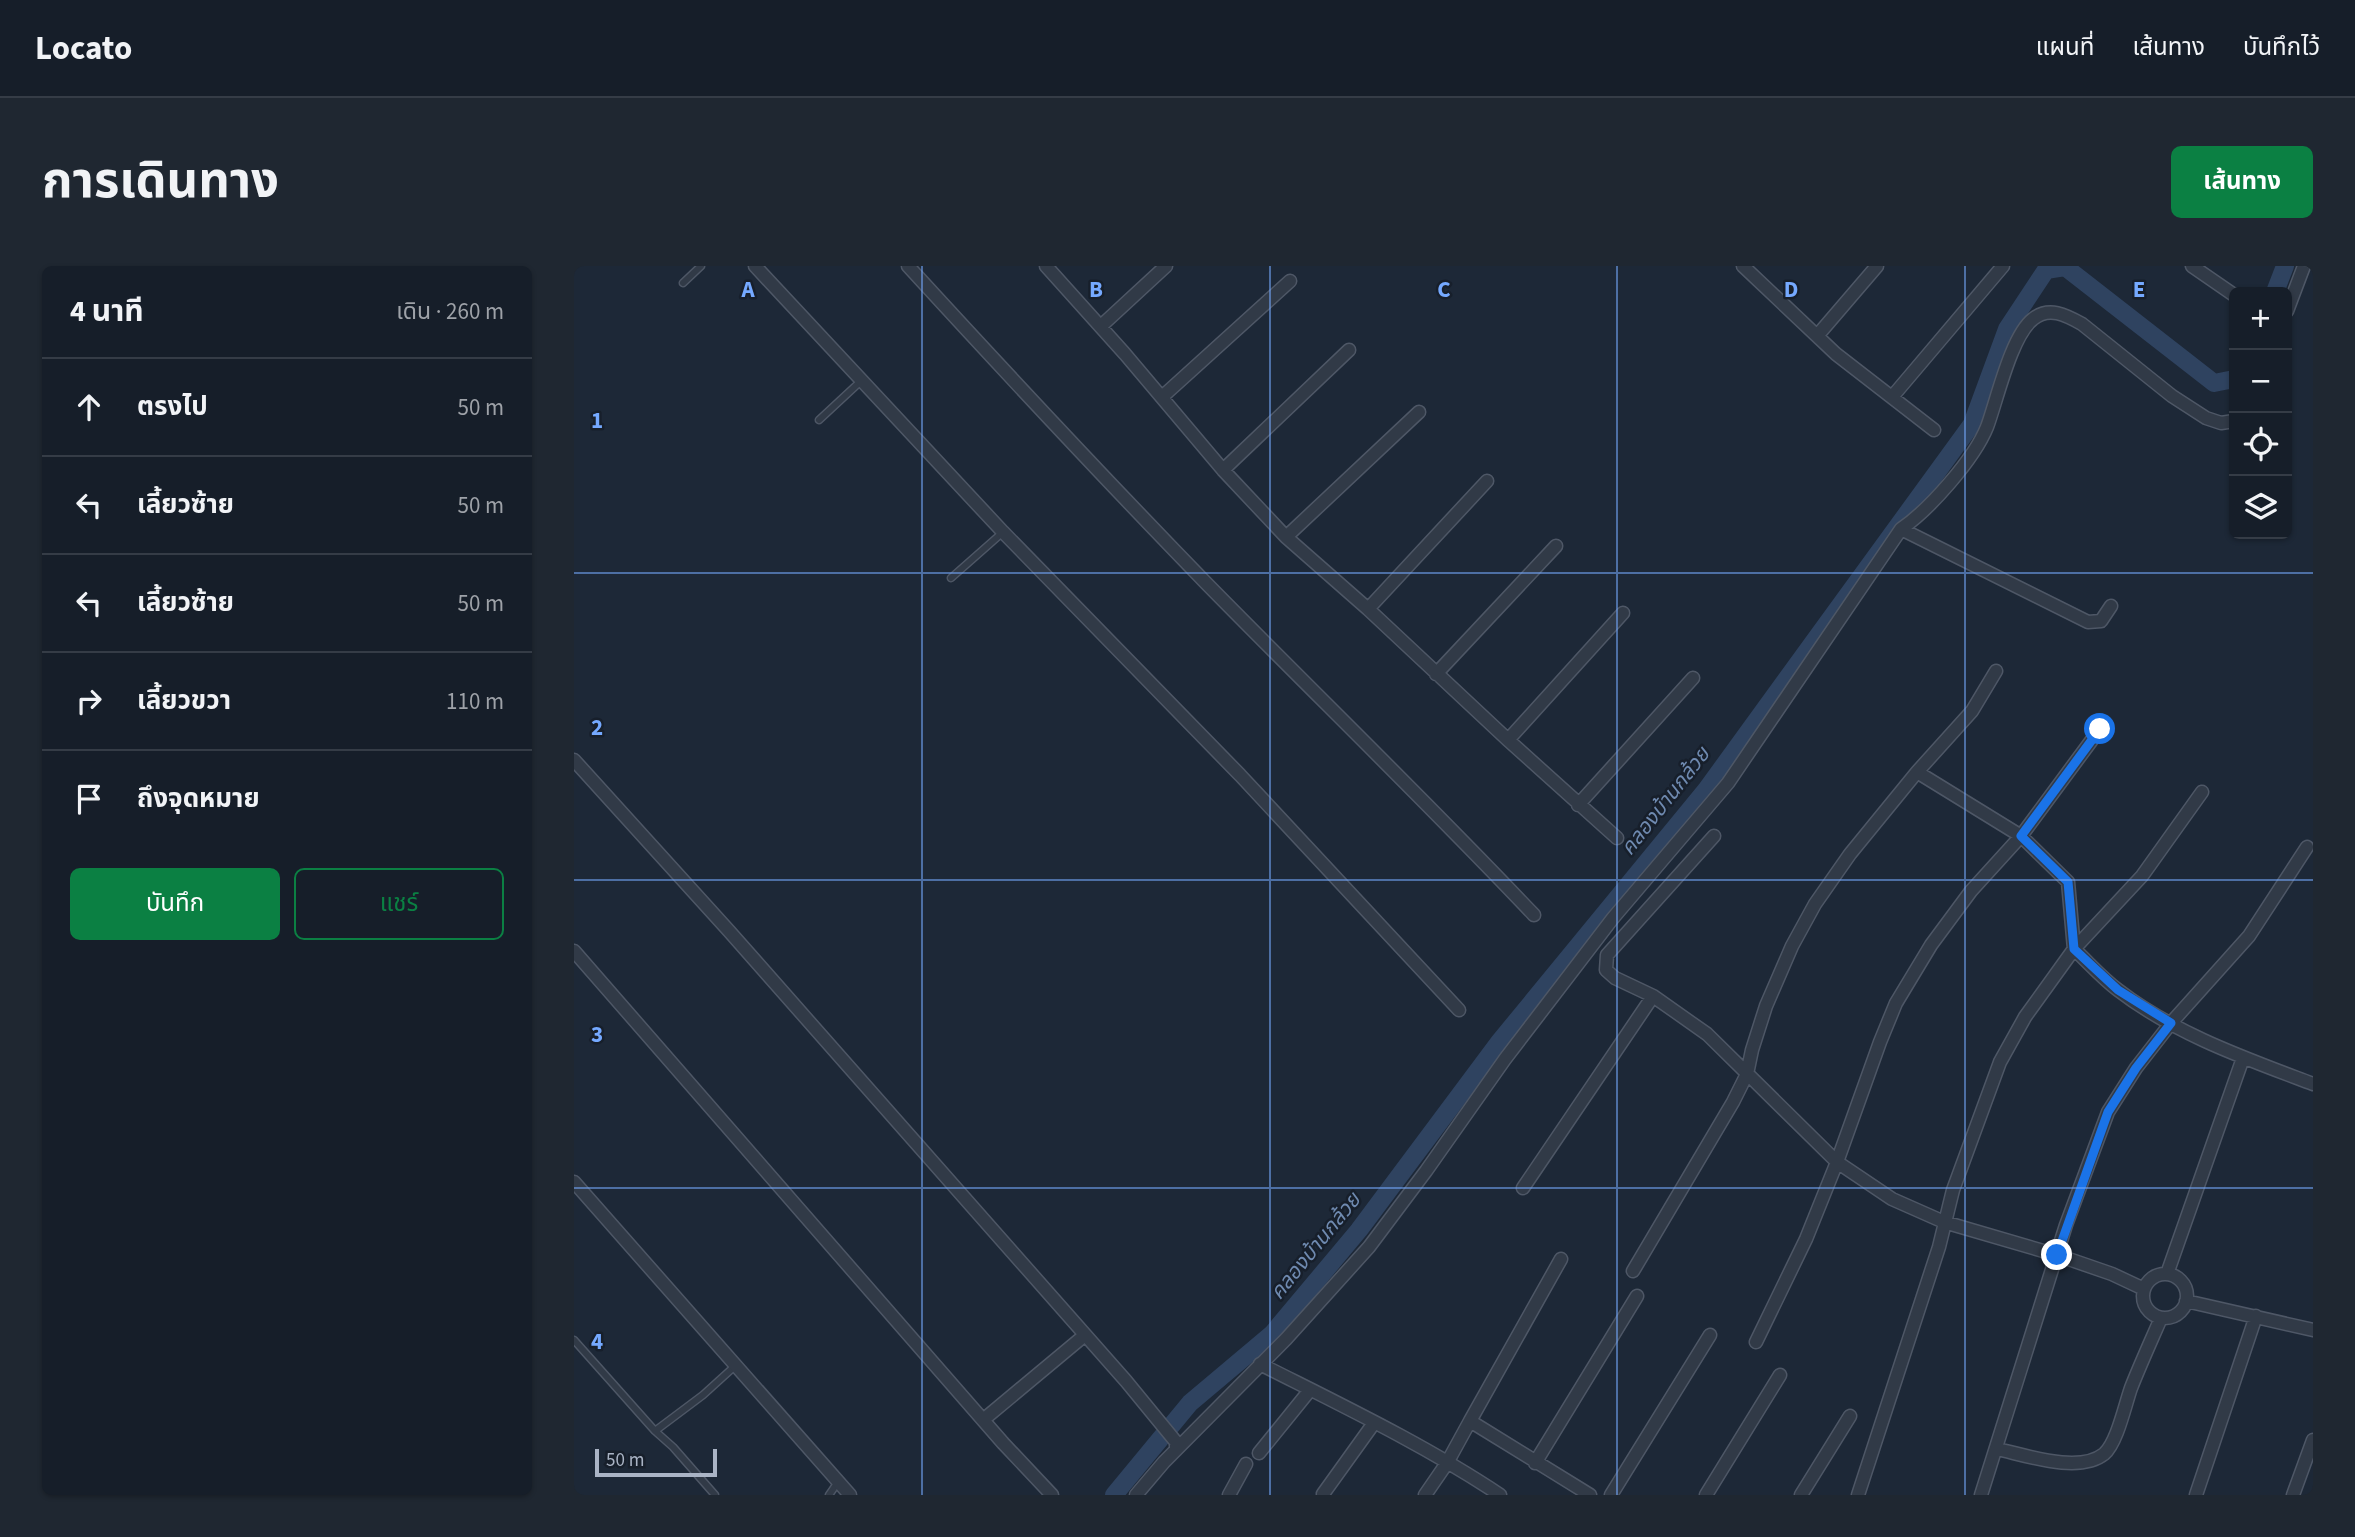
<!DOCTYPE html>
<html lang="th">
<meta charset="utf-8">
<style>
body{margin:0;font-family:"Source Sans 3","Noto Sans Thai",sans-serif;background:#1f2731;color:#f1f3f6}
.controls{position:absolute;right:21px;top:21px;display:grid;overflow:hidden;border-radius:10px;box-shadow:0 2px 5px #0004}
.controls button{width:63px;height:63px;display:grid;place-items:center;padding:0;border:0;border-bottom:2px solid #353c46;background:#161e29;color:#f1f3f6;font:35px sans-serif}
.scale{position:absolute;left:21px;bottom:18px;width:122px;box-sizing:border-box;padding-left:7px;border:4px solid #aab4c5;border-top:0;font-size:19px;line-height:24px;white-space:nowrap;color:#aab4c5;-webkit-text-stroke:5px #171f2b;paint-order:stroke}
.stop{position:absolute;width:21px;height:21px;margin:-16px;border:5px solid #1a73e8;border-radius:50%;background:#fff}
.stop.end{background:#1a73e8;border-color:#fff;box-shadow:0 2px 7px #0008}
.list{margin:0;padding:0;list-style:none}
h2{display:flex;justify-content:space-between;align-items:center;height:91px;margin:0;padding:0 28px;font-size:30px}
h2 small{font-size:23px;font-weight:400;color:#9ea2a8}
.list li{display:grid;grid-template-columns:46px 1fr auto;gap:21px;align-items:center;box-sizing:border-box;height:98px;padding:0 28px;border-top:2px solid #353c46}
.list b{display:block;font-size:26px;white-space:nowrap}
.list em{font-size:23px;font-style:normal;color:#9ea2a8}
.actions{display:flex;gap:14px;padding:21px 28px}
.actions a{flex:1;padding:16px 0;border:2px solid #0b8043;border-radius:10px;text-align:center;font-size:24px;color:#0b8043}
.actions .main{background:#0b8043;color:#fff}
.icon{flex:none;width:38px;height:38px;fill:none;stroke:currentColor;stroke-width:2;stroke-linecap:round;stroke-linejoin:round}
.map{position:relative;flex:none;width:1739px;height:1229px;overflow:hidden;border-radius:10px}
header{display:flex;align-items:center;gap:42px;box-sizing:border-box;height:98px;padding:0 35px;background:#161e29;border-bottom:2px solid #353c46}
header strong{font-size:33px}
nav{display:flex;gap:38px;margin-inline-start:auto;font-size:24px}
.intro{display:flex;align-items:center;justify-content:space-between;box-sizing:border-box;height:168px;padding:0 42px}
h1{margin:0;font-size:49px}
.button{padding:18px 32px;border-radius:10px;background:#0b8043;color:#fff;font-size:24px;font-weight:700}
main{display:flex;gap:42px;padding:0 42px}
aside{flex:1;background:#161e29;border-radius:10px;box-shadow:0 2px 5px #0004}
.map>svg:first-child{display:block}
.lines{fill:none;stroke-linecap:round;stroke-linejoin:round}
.canal{stroke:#2f4360;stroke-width:18}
.service-casing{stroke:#4e5766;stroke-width:9}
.minor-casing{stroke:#4e5766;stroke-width:15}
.service{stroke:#313a47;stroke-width:6}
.minor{stroke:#313a47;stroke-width:12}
.route{stroke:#1a73e8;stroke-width:9}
.grid{fill:none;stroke:#75a9ff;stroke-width:2;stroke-opacity:0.55}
.labels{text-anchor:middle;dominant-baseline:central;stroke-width:5;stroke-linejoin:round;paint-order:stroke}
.water-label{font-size:21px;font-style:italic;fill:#6f8ab0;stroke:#171f2b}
.grid-label{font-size:23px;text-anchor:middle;font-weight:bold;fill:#75a9ff;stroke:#171f2b;stroke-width:5;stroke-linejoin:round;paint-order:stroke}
</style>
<header>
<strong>Locato</strong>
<nav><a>แผนที่</a><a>เส้นทาง</a><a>บันทึกไว้</a></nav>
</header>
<div class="intro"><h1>การเดินทาง</h1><a class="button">เส้นทาง</a></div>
<main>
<aside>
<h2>4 นาที<small>เดิน · 260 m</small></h2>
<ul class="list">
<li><svg class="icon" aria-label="ahead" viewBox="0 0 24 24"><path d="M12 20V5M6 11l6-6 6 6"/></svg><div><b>ตรงไป</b></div><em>50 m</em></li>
<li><svg class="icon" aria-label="left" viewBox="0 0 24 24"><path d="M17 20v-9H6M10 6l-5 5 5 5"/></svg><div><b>เลี้ยวซ้าย</b></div><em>50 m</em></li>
<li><svg class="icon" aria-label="left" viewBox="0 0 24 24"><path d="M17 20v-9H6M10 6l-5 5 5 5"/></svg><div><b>เลี้ยวซ้าย</b></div><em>50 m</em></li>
<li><svg class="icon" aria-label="right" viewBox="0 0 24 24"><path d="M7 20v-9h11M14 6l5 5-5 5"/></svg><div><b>เลี้ยวขวา</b></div><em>110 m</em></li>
<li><svg class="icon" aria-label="arrive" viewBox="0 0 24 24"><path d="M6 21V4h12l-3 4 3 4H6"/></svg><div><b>ถึงจุดหมาย</b></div></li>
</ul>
<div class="actions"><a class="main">บันทึก</a><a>แชร์</a></div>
</aside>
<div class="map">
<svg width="1739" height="1229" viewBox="0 0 1739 1229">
<rect width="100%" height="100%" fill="#1d2837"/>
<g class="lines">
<!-- canal -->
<path class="canal" d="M1701,26L1711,0
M540,1229L616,1137L698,1068L785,964L926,775L1132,524L1398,158L1433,63L1472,4L1491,1L1640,117L1660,113"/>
<!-- service casing -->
<g class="service-casing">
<path id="service" d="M109,17L127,0
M245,154L287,115
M377,312L428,267
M0,1074L81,1165
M141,1229L99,1181L81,1165L129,1129L161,1100
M255,1229L264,1216"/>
</g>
<!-- minor casing -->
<g class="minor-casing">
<path id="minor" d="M181,0L429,266L666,509L885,744
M334,0C432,107 531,213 632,317C741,428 853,536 960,649
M472,0L551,88L649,204L712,271L794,343L934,474L1043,572
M1169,0L1262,88L1360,164
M1618,0L1660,29
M1713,45L1730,0
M527,60L592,0
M1243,70L1303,0
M588,131L716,15
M1318,131L1429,0
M649,204L775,84
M1327,263L1514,356L1527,355L1537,340
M712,271L845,146
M794,343L913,215
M862,408L982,280
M934,474L1049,347
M0,494L155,665L552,1115L602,1176V1184
M1343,506L1447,570L1494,616L1500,683C1515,697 1528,712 1544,724C1601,768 1673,793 1739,818
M1004,539L1119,412
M1140,570L1033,689L1032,704L1041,712L1079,730L1133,768L1263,896L1318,933L1370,956L1483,989L1538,1008L1570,1023
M0,685L429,1177L478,1229
M0,916L276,1229
M949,922L1079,730
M1059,1005L1159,836L1173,808L1178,784L1192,740L1218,680L1241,638L1276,588L1343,506L1398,445L1422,405
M1593,1008L1669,792
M1569 1030a22 22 0 1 1 44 0a22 22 0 1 1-44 0Z
M1612,1035L1739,1064
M1182,1076L1232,973L1263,896L1306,776L1322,737L1357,679L1397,625L1447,570L1526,463
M686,1098C767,1139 851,1179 926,1229
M409,1154L511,1069
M896,1155L987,993
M1423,1183C1451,1189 1505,1208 1530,1188C1543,1177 1551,1139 1557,1122C1566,1099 1577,1075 1587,1052
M685,1187L736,1124
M961,1197L1063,1030
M749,1228L800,1157
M562,1229L590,1196L712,1073L795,981L852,905L931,793L1039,652L1154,517L1327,263C1356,243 1400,193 1413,161C1423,134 1437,70 1459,53C1475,40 1492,49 1508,58L1598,130L1632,152L1647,157L1660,155
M655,1229L672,1198
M851,1229L873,1197L896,1155L1016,1229
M1037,1229L1136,1069
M1132,1229L1206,1109
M1227,1229L1276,1150
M1284,1229L1365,981L1379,924L1426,796L1451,751L1500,683L1568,610L1628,526
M1407,1229L1492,959L1534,846L1562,802L1597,757L1675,670L1733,581
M1622,1229L1682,1050
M1719,1229L1739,1174"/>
</g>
<!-- service -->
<use href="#service" class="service"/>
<!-- minor -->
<use href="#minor" class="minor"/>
</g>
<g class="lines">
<!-- route -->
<path class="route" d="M1483,989L1534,846L1562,802L1597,757L1544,724L1500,683L1494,616L1447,570L1526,463"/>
</g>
<!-- grid -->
<path class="grid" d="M348,0V1229M696,0V1229M1043,0V1229M1391,0V1229M0,307H1739M0,614H1739M0,922H1739"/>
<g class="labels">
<!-- water labels -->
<g class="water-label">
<text transform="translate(1091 535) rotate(-52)">คลองบ้านกล้วย</text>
<text transform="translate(741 980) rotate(-51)">คลองบ้านกล้วย</text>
</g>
</g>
<g class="grid-label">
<text x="174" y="31">A</text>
<text x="522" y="31">B</text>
<text x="870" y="31">C</text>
<text x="1217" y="31">D</text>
<text x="1565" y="31">E</text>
<text x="23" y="162">1</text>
<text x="23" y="469">2</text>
<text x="23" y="776">3</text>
<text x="23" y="1083">4</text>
</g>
</svg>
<div class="controls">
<button>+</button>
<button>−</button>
<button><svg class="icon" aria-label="locate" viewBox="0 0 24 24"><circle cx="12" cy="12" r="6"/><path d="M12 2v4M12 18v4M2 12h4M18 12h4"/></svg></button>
<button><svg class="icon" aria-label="layers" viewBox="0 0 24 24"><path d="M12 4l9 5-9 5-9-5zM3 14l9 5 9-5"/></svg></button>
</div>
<div class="scale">50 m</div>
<div class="stop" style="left:1526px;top:463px"></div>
<div class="stop end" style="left:1483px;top:989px"></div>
</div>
</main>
